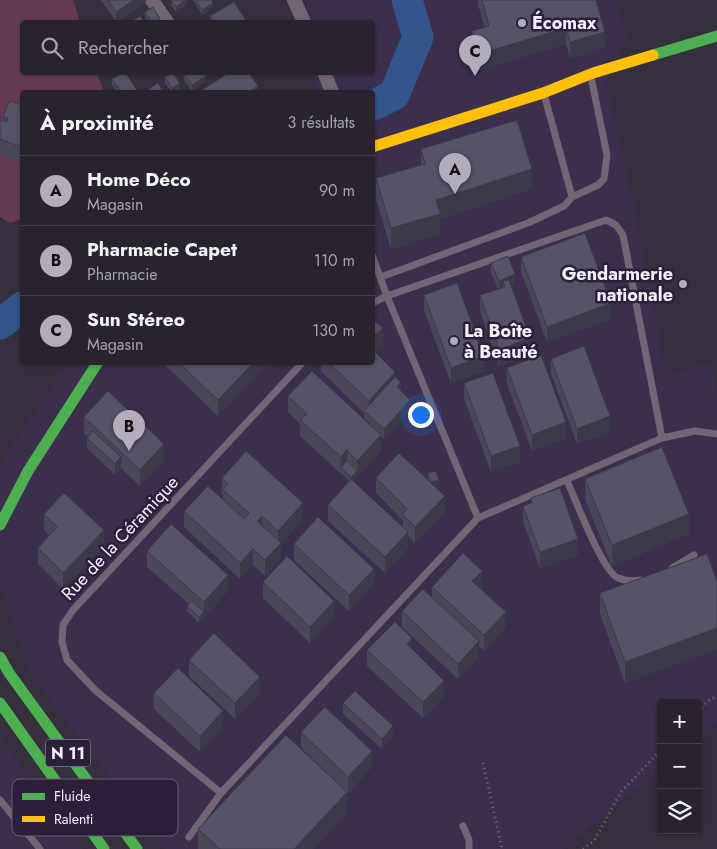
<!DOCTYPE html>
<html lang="fr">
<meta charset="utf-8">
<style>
body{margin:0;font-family:Jost,sans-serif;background:#302b36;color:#f1f3f6}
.controls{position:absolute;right:15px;bottom:15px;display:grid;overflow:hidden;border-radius:5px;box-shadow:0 1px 4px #0004}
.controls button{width:45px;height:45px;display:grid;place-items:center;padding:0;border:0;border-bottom:1px solid #44404a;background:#28232e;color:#f1f3f6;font:25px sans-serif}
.you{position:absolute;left:420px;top:414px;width:18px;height:18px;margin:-12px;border:4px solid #fff;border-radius:50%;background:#1a73e8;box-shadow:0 0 0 8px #1a73e833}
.badge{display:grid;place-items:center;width:32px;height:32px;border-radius:50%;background:#b3acbb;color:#111;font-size:16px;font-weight:700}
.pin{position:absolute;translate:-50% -41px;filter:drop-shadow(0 1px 2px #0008)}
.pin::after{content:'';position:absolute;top:26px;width:18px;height:15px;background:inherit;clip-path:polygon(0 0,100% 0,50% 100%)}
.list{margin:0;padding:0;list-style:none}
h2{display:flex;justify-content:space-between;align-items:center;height:65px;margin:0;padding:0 20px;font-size:21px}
h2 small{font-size:16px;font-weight:400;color:#a5a4aa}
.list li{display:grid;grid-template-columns:32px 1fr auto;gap:15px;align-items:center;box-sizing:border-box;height:70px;padding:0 20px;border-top:1px solid #44404a}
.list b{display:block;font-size:19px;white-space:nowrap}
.list p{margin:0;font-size:16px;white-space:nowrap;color:#a5a4aa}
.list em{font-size:16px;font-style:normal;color:#a5a4aa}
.icon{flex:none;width:28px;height:28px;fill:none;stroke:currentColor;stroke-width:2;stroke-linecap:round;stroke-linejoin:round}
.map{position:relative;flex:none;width:717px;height:849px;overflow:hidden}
.search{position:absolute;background:#28232e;box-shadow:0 1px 4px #0004;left:20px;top:20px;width:355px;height:55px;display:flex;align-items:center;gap:12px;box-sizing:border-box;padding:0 18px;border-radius:5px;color:#a5a4aa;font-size:19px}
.panel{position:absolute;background:#28232e;box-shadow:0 1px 4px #0004;left:20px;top:90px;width:355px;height:275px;border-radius:5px}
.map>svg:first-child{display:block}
.built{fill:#3c2e4d}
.green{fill:#663a52}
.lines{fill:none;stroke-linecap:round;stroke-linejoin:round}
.river{stroke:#34548c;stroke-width:31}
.path{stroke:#766c79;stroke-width:3;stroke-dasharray:1 4;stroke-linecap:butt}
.lane{stroke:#726574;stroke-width:7}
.street{stroke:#726574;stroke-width:14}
.fast{stroke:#4caf50;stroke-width:11}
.slow{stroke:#ffc107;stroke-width:11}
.wall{fill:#4a4759}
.shaded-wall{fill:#3c3a48}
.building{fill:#565367;stroke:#3c3a48}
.poi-dot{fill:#b3acbb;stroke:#2b1f39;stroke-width:2}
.labels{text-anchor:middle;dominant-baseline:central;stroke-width:5;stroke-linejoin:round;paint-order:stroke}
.shield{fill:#2b1f39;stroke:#b9b1c3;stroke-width:1}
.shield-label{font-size:16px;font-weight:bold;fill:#f6f0fe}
.poi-label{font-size:18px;font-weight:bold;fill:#f6f0fe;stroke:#2b1f39;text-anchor:start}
.street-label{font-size:18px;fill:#f6f0fe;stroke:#2b1f39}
.key{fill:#2b1f39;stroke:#685e74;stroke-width:1}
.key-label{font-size:14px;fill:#f6f0fe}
</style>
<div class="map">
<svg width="717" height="849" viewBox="0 0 717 849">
<rect width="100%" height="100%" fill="#362f3e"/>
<!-- built -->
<path class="built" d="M306,0H616L627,35L606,81L635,207L666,375L711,363L717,397V722L698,738V703H661V769L564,849H164L29,672L0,586V462L69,363L372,362V92H314L313,73L372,72V22H308Z
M0,737L83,849H0Z"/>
<!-- green -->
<path class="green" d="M0,0H73L80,22H22V72L97,73L104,92H22V219L10,223L0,217Z"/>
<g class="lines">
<!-- river -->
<path class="river" d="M372,106L394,95L418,37L407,0
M0,324L22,307"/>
<!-- path -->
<path class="path" d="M698,711L708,701L717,696
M483,763L502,849
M583,849L594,841L621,792L661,750"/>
<!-- lane -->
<path class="lane" d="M544,94L572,197
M372,255L387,296L478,518
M381,277L528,223L564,206L572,197L598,185L604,179L607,155L591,77
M372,303L387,296L606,220L616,225L623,235L662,438
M567,481C576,500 602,571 618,578C625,581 634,581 641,580
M672,568L694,555
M221,793L95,690L67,660L62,642L63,625L73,610L303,362
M0,800L40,849
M463,826L469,840V849
M189,837L221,793L478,518L662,438L695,431L717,434"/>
<!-- street -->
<path class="street" d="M152,0L167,22
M294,0L304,22
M324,72L332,92"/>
<!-- fast -->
<path class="fast" d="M653,55L717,36
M0,525L28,471L98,362
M0,657L9,673L137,849
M0,703L104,849"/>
<!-- slow -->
<path class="slow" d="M372,147L543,93L593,73L653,55"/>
</g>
<!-- wall -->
<path class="wall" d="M101,0H146V3L117,22H116Z
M171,0H187V5L176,12L171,5Z
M193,0H211L213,8L202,15Z
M478,0H596L605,48L570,58L566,44L479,70L472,47V31L485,27L478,5Z
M145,12L160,22H148L145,18Z
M210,16L247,22H210Z
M184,74L206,81L192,91L184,80Z
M165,77L180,89L174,92H171L165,83Z
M112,79L138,92H117L112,85Z
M22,105V163L0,155V120L3,121V117Z
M421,149L532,189L440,219V234L391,249L376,199V178L421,166Z
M521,257L611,319L547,342L521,272Z
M491,263L515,285L511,286L530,354L499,366L480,311V295L498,289L491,273Z
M424,295L484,371L451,383L424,311Z
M372,319L383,344L375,351L395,377L410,410L384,440L381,437V451L353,481L403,527V521L376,493V478L429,482L428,478V473L439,485L434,486L445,512L415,543L408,536V548L385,573L328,521V505L349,481L300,436V424L288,412V396L364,420V413L321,371V362H372Z
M551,359L610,432L577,444L551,374Z
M162,362H269L218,416Z
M507,368L566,438L532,451L507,384Z
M464,383L520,462L491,472L464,399Z
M84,417L164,460L140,486L121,468L115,475L87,448V438L88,437L84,433Z
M222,478L303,519L281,544V559L265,576L253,565L240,579L184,527V511L223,499V495L222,494Z
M585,479L689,534L612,566L585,499Z
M531,498L578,555L540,568L523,522V506L531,503Z
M44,514L104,546L63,589L38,564V548L49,535L44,530Z
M294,544L374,584L349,611L294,560Z
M147,551L228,591L199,623L187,611V606L189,604L147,567Z
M717,581V649L625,683L600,614V593Z
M263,582L334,617L310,643L263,598Z
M432,587H482L480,589L506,627L484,651L479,646V657L458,679L402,627V611L432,597Z
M367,650L444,696L423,718L367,666Z
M189,660L260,693L235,719L189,676Z
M154,693L223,727L200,752L154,709Z
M343,703L393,737L382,749L343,714Z
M301,732L372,767L348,793L347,792V813L313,849H198V829L347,792L301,748Z"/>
<!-- shaded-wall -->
<path class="shaded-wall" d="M134,0H146V3L116,22V12Z
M185,0H187V5L176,12V7Z
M213,3V8L202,15V10Z
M566,28V44L479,70V54Z
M605,32V48L570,58V42Z
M215,72H221L215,77Z
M206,76V81L192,91V85Z
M180,84V89L174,92H172V88Z
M258,86V92H249Z
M532,169V189L440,219V234L391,249V228L436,200Z
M515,274V285L505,289L503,281V289L499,291V281Z
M611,303V319L547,342V327Z
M383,328V344L372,354V338Z
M530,338V354L499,366V350Z
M484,356V371L451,383V368Z
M254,362H269L218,416V400Z
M395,372V388L369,415V401Z
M401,382V393L397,387Z
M410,400V410L384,440V429Z
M610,416V432L577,444V429Z
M566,422V438L532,451V435Z
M381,435V451L351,483V477L357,471V461Z
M164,444V460L140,486V470Z
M520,446V462L491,472V456Z
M347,450V466L341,468V473V457Z
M121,457V468L115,475V464Z
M439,480V485L431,487V482Z
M445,496V512L415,543V527Z
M303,503V519L281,544V559L265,576V560L278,546V531Z
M689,514V534L612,566V545Z
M262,516V531L257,521Z
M104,530V546L63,589V573Z
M408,532V548L385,573V557Z
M578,539V555L540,568V552Z
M253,549V565L240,579V563Z
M374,569V584L349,611V595Z
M482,571V587L472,597V581Z
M228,575V591L199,623V617L204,612V602Z
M334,601V617L310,643V627Z
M506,612V627L484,651V635Z
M717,628V649L625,683V662Z
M412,638V654L407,644Z
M479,641V657L458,679V664Z
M260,677V693L235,719V703Z
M444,681V696L423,718V702Z
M223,711V727L200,752V736Z
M393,726V737L382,749V739Z
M372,751V767L348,793V777Z
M347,792V813L313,849H294Z"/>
<!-- building -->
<path class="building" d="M108,0H134L116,12Z
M171,0H185L176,7Z
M196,0H211L213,3L202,10Z
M482,0H596L605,32L570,42L566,28L479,54L472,31L489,26Z
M234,2L247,22H215L210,16Z
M153,7L160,19L155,22H152L145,12Z
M140,16L144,22H130Z
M124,72H125L138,92H121L112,79Z
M186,72H204L206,76L192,85L184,74Z
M230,72H248L258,86L249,92H199Z
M173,73L180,84L172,88L165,77Z
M158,83L163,92H144Z
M9,101L22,105V147L0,139V120L7,122L8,118L3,117Z
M517,120L532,169L436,200L440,214L391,228L376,178L425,164L421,149Z
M585,233L611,303L547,327L521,257Z
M508,256L515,274L499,281L491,263Z
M509,280L530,338L499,350L480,295L505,287L503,281Z
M457,283L484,356L451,368L424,295Z
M372,319L383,328L372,338Z
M584,346L610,416L577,429L551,359Z
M372,349L395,372L369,401L328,362H372Z
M541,355L566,422L532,435L507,368Z
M178,362H254L218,400Z
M312,371L381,435L357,461L347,450L341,457L300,420L307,414L288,396Z
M493,373L520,446L491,456L464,383Z
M395,377L401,382L397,387L410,400L384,429L364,411Z
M108,391L164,444L140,470L84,417Z
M93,431L121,457L115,464L87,438Z
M662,447L689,514L612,545L585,479Z
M246,451L303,503L278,531L262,516L257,521L281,543L265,560L253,549L240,563L184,511L208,486L244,519L249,513L223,490L228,484L222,478Z
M399,453L445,496L415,527L403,515L407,509L376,478Z
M347,461L357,471L351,477L341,468Z
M436,471L439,480L431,482L428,473Z
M351,479L408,532L385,557L328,505Z
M560,488L578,539L540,552L523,506L532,503L531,498Z
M64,493L104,530L63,573L38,548L57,527L44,514Z
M318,517L374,569L349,595L294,544Z
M171,524L228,575L204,602L147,551Z
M463,553L482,571L472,581L506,612L484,635L432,587Z
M707,554L717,581V628L625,662L600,593Z
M287,556L334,601L310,627L263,582Z
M423,589L479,641L458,664L402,611Z
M192,601L204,612L199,617L187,606Z
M395,622L412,638L407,644L444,681L423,702L367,650Z
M214,633L260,677L235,703L189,660Z
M178,668L223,711L200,736L154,693Z
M355,691L393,726L382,739L343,703Z
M325,707L372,751L348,777L301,732Z
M286,735L347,792L294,849H220L198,829Z"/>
<!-- markers -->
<g class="poi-dot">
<circle cx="522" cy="23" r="5"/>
<circle cx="683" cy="284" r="5"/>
<circle cx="454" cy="341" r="5"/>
</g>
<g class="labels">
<!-- shield labels -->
<rect class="shield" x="45.5" y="739.5" width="45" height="27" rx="4"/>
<g class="shield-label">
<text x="68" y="753">N 11</text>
</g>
<!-- poi labels -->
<g class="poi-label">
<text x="532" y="23">Écomax</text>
<text x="673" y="274" text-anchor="end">Gendarmerie<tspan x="673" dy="21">nationale</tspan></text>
<text x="464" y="331">La Boîte<tspan x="464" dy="21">à Beauté</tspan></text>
</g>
<!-- street labels -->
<g class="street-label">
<text transform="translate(120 538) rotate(-47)">Rue de la Céramique</text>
</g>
</g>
<!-- legend -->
<rect x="12" y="779" width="166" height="57" rx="8" class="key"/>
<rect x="22" y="793" width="23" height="7" fill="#4caf50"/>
<rect x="22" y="816" width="23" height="6" fill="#ffc107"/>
<g class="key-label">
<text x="54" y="801">Fluide</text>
<text x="54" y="824">Ralenti</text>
</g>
</svg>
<div class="controls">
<button>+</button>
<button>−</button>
<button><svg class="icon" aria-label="layers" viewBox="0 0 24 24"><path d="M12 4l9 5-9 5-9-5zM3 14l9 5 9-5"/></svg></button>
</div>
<div class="you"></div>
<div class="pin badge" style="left:455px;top:194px">A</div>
<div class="pin badge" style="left:129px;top:451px">B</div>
<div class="pin badge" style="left:475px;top:76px">C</div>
<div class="search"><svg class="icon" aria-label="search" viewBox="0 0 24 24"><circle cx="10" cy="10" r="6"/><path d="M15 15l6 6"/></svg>Rechercher</div>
<section class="panel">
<h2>À proximité<small>3 résultats</small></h2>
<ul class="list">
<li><span class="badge">A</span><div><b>Home Déco</b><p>Magasin</p></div><em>90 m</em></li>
<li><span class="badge">B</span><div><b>Pharmacie Capet</b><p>Pharmacie</p></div><em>110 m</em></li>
<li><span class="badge">C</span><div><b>Sun Stéreo</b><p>Magasin</p></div><em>130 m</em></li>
</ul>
</section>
</div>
